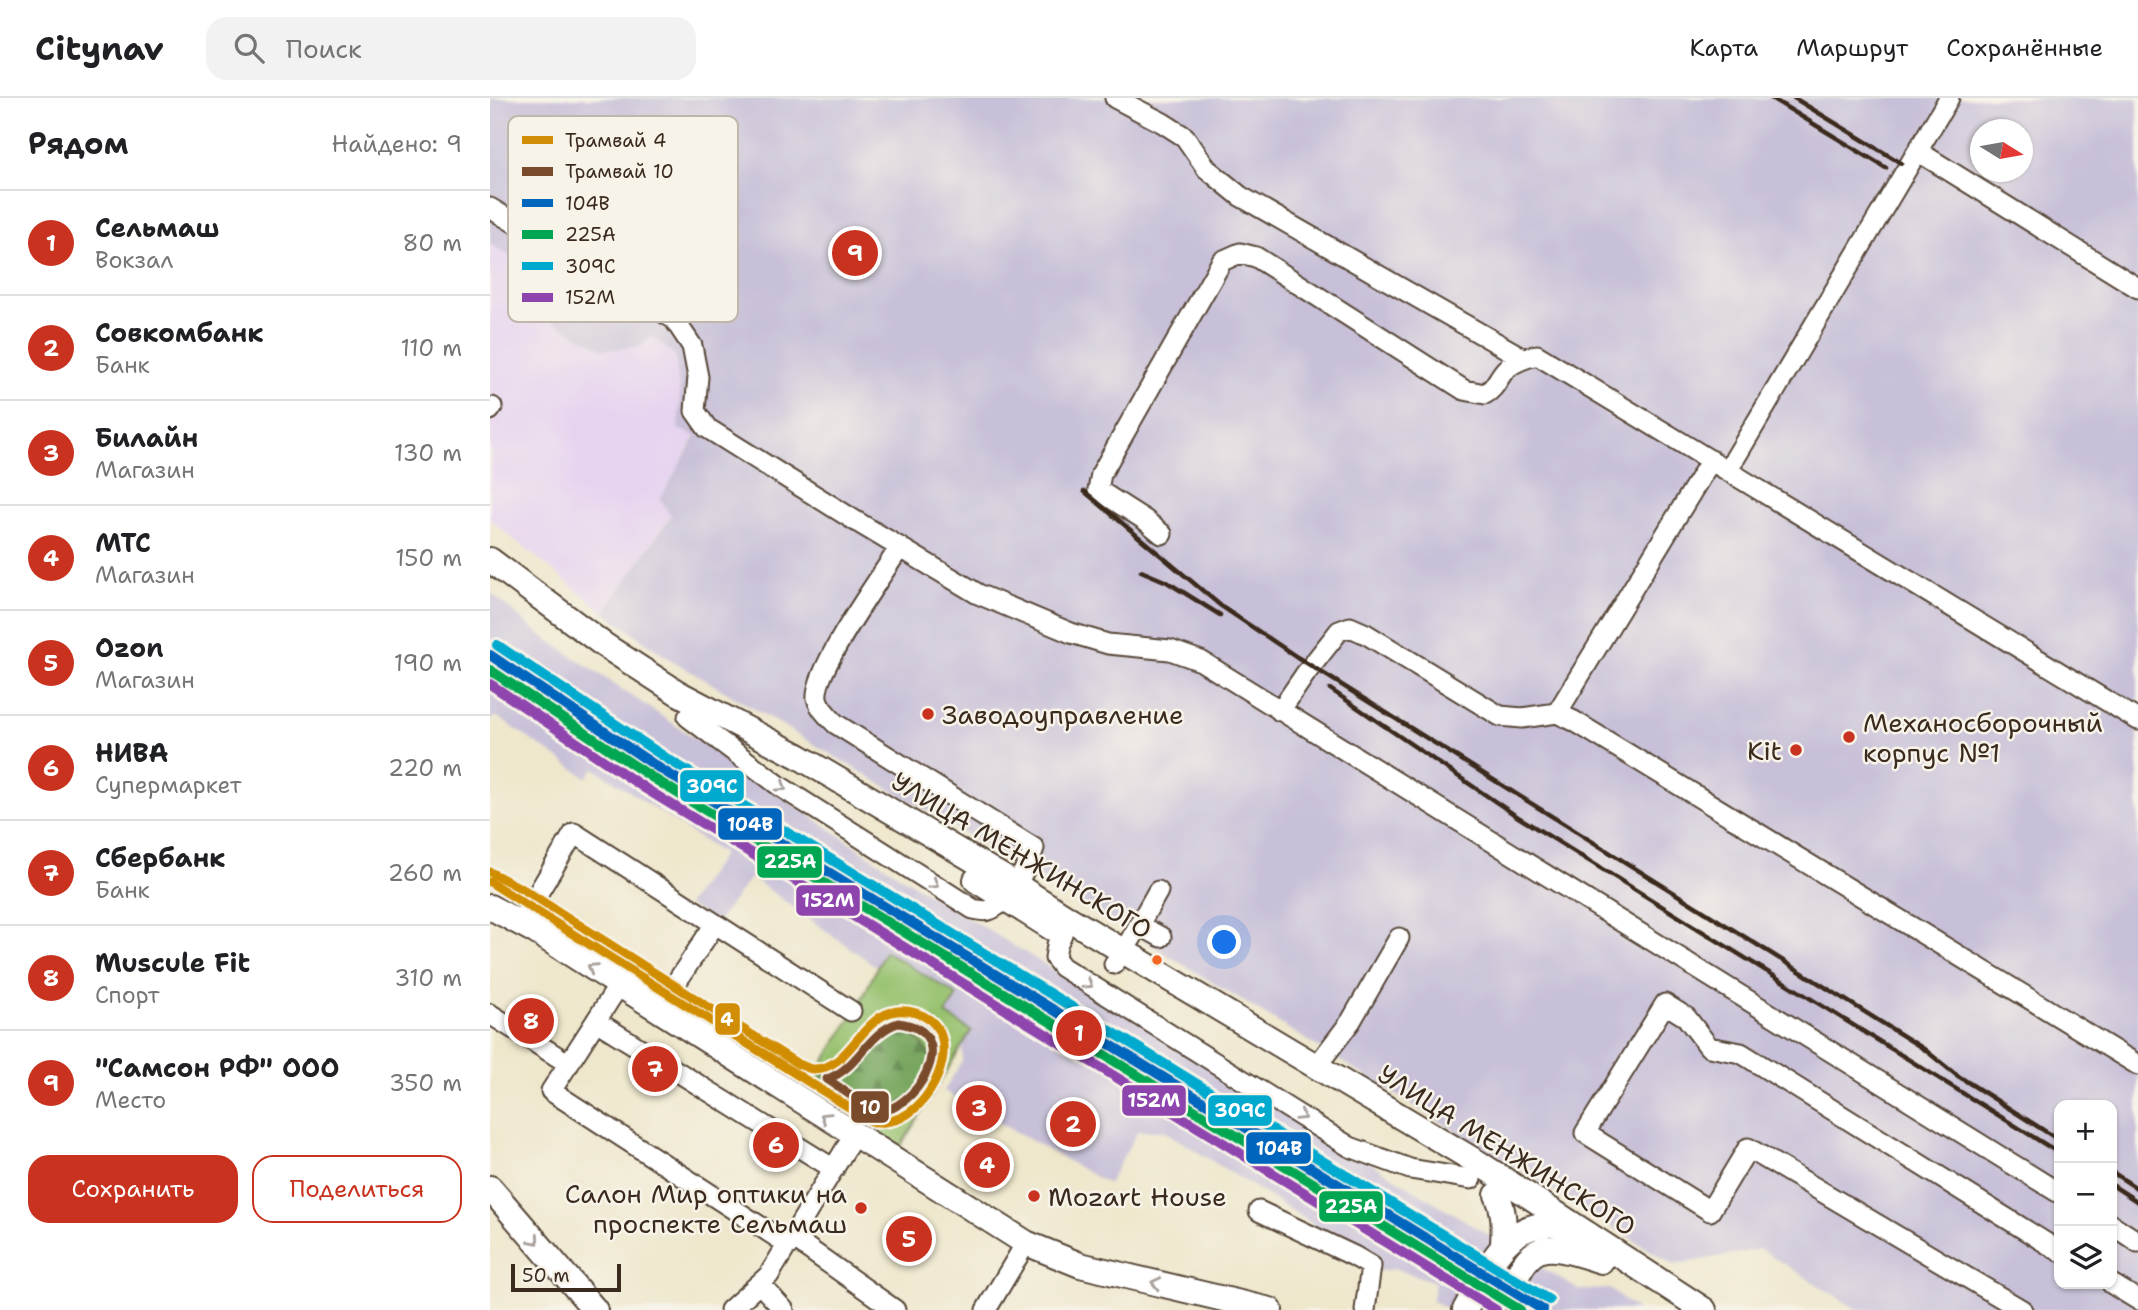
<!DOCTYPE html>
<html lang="ru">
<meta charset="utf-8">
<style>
body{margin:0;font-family:"Shantell Sans",sans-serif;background:#f2f2f2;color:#202124}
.controls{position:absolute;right:21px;bottom:21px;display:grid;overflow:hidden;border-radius:14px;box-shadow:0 2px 5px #0004}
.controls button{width:63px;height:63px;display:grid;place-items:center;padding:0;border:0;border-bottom:2px solid #e0e0e0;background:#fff;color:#202124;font:35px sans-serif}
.compass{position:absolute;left:1480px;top:21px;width:63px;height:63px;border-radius:50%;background:#fff;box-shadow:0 2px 5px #0004;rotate:101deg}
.scale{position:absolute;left:21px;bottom:18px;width:110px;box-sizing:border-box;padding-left:7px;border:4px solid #3b2a1e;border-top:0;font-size:19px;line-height:24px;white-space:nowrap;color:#3b2a1e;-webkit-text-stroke:5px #f7f3e8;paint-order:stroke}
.you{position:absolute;left:735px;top:845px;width:24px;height:24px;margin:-18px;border:5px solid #fff;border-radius:50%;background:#1a73e8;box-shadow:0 0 0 10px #1a73e833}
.badge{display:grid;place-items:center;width:46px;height:46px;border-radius:50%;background:#c8321e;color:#fff;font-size:23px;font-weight:700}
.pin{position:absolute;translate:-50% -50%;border:4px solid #fff;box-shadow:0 2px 7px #0006}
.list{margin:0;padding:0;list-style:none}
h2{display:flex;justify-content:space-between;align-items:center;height:91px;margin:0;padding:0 28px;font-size:30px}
h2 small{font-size:23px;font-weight:400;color:#757577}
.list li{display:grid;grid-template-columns:46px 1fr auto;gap:21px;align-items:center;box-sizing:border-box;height:105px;padding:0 28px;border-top:2px solid #e0e0e0}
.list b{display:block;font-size:26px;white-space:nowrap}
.list p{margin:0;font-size:23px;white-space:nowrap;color:#757577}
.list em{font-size:23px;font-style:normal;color:#757577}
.actions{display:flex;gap:14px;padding:21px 28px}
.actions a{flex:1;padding:16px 0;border:2px solid #c8321e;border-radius:21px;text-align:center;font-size:24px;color:#c8321e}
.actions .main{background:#c8321e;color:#fff}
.icon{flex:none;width:38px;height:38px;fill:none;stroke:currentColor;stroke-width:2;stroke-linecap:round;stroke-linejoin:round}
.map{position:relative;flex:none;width:1648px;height:1212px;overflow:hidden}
header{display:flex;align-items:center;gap:42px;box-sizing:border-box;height:98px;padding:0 35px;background:#fff;border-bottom:2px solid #e0e0e0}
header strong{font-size:33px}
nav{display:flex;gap:38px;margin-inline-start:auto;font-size:24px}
.search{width:490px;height:63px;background:#f2f2f2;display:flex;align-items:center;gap:18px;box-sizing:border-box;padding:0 24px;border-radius:21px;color:#757577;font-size:26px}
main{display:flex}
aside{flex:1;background:#fff}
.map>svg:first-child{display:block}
.built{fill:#e6d3f0}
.industrial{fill:#c8c0d8;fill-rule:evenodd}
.grass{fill:#97c16e;stroke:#697646;stroke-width:2}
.forest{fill:url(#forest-firs);stroke:#5a6840;stroke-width:2}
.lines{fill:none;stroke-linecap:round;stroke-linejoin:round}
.minor-casing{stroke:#564638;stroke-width:23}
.major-casing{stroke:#564638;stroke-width:28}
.minor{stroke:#fff;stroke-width:19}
.major{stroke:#fff;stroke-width:24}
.tram{stroke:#3b2a1e;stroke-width:2}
.rail{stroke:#3b2a1e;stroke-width:4.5}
.rail-1-casing{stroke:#f7f3e8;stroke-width:16}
.rail-2-casing{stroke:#f7f3e8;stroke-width:16}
.rail-3-casing{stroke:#f7f3e8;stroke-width:16}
.rail-4-casing{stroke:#f7f3e8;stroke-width:16}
.rail-1{stroke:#0065bd;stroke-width:10}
.rail-2{stroke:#00a651;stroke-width:10}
.rail-3{stroke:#00a9ce;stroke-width:10}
.rail-4{stroke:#8e44ad;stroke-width:10}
.tram-1-casing{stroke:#f7f3e8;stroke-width:14}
.tram-2-casing{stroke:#f7f3e8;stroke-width:14}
.tram-1{stroke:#d18d06;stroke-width:9}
.tram-2{stroke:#7a4b2a;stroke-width:9}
.oneway{stroke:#a79f9a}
.poi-dot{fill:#c8321e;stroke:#f7f3e8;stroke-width:2.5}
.bus-dot{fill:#f26522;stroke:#f7f3e8;stroke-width:2.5}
.labels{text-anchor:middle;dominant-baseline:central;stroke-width:5;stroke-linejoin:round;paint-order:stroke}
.poi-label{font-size:26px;fill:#3b2a1e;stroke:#f7f3e8;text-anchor:start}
.street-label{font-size:26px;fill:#3b2a1e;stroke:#f7f3e8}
.key{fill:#f7f3e8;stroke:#bfb7ab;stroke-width:2}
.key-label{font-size:19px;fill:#3b2a1e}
.line-badge{stroke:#f7f3e8;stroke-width:2.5}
.badge-label{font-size:19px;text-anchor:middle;font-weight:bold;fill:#fff}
</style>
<header>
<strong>Citynav</strong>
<div class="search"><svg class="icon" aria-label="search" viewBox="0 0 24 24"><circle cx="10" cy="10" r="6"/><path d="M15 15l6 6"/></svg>Поиск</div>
<nav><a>Карта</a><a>Маршрут</a><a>Сохранённые</a></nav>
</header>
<main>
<aside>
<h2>Рядом<small>Найдено: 9</small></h2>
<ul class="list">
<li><span class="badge">1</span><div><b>Сельмаш</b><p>Вокзал</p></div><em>80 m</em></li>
<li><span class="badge">2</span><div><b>Совкомбанк</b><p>Банк</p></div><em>110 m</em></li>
<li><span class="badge">3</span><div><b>Билайн</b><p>Магазин</p></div><em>130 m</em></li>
<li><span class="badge">4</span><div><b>МТС</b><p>Магазин</p></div><em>150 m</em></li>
<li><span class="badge">5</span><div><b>Ozon</b><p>Магазин</p></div><em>190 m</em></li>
<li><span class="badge">6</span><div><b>НИВА</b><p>Супермаркет</p></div><em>220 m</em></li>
<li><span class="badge">7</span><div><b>Сбербанк</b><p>Банк</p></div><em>260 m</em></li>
<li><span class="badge">8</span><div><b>Muscule Fit</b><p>Спорт</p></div><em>310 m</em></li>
<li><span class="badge">9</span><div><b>&quot;Самсон РФ&quot; ООО</b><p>Место</p></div><em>350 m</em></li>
</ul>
<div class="actions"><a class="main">Сохранить</a><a>Поделиться</a></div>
</aside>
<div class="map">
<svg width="1648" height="1212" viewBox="0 0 1648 1212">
<defs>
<pattern id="forest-firs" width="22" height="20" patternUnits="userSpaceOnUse" patternTransform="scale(1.75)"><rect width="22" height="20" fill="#79a761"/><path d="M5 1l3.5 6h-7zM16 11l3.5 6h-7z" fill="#64884f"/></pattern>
</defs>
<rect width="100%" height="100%" fill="#f7f3e8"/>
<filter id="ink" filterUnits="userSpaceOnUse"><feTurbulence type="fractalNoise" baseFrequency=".0143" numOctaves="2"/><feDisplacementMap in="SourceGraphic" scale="14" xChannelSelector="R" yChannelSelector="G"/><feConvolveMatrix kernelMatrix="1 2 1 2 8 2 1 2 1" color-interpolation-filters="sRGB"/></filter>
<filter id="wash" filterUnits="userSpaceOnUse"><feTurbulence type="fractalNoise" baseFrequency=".00686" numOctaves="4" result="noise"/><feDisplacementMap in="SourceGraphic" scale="28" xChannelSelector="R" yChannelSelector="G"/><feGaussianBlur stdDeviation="1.57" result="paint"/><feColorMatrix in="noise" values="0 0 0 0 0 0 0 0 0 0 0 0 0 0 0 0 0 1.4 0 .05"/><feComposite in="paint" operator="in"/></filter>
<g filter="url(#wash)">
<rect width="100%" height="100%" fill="#eee7cc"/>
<!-- built -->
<path class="built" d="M0,146L73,189L56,219L161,238L185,257L190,298L188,330L206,337L170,401L181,417L114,514L0,422Z"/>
<!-- industrial -->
<path class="industrial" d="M0,0H1648V1212H1368L1270,1151L1184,1167L609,815L178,560L114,514L181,418L170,401L206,338L188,331L190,298L185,257L161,238L151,249L115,252L55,219L72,189L0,146ZM1490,32H1532V74H1490ZM1569,1007H1622V1186H1569Z
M0,494L48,535L413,780L1089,1192L1120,1191L1147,1212H959L942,1202L945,1184L905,1171L882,1174L820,1146L823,1126L674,1033H648L618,1086L454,993L472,963L473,931L261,779L227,824L197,807L233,756L104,670L97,680L6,618L0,623Z"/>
<!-- grass -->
<path class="grass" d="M395,853L467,897L456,916L481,933L410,1049L317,991L369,907Z"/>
<!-- forest -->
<path class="forest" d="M399,931H415C424,939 438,948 440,961C444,984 408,1010 390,1017L376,1012L351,994L330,986V980L337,974L354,970L378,947Z"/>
</g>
<g filter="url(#ink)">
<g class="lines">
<!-- minor casing -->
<g class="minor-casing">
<path id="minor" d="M625,0L673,25L695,39L717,71L750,98L1033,260
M1429,54L1648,190
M0,110L184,221L202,248L208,279L205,313L217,330L364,422L488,496L581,535L618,546L680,552L711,563L1569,1095
M0,312L2,309
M1238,372L1459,0
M672,436L655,422L608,392L611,376L732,163L750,155L766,159L974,292L995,296C1006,290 1008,279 1016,271C1025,263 1036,260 1047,257L1648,622
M790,613L816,575L849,533L860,529L876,536L1010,618L1032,620L1067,615L1084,623L1648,967
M1067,615L1221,362
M198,619L291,689L483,811C489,812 494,814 499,812C518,806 538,768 544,750L346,626C339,619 329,610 327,600C323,573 393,476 410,449
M30,825L84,735L361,913
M649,827L671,839
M572,836L567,847L565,860L572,869L860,1049L920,1071L981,1081
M624,866L641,841L668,793
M129,887L61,993L299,1147
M168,912L225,826
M0,916L79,966
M106,923L344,1071
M826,969L861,923L909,840
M769,1113L864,1158L881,1168L875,1212
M1622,1127L1648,1144
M303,1140L405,1212
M270,1186L294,1212
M1622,1186L1648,1202
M240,1212L279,1177L364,1037
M496,1212L536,1145
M1532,1212L1258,1050L1220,1113L1095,1035L1175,906L1196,919L1219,949L1251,955L1569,1153"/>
</g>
<!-- major casing -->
<g class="major-casing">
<path id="major" d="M0,462L114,547L188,595L308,658L526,787L581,822L990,1066L1214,1212
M486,782L562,830
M0,809L45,833L536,1145L590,1167L780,1212
M0,1090L105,1212
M1007,1097C1015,1114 1014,1127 1013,1146
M975,1212C1002,1164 1019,1111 1087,1131
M1009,1212C1042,1150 1038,1138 1111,1163"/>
</g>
<!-- minor -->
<use href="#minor" class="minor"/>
<!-- major -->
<use href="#major" class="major"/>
<!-- tram -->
<path class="tram" d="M368,939C397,917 426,906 449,943C457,977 425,1013 396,1025"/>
<!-- rail -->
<path class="rail" d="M1281,0L1396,70
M1304,0L1411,65
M594,393L731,508L807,559L1434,951L1465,976L1569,1042
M651,473L677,484L730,517
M0,580L360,821L756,1063L916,1153L1015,1212
M840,591L1025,717L1569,1055
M1622,1074L1648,1091
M1622,1087L1648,1104"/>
<!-- rail-1 casing -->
<g class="rail-1-casing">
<path id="rail-1" d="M0,557L169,670L1053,1212"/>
</g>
<!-- rail-2 casing -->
<g class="rail-2-casing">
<path id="rail-2" d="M0,572L163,680L1030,1212"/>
</g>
<!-- rail-3 casing -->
<g class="rail-3-casing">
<path id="rail-3" d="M7,547L176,660L1059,1202"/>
</g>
<!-- rail-4 casing -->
<g class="rail-4-casing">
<path id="rail-4" d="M0,586L156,691L1006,1212"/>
</g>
<!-- rail-1 -->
<use href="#rail-1" class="rail-1"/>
<!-- rail-2 -->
<use href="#rail-2" class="rail-2"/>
<!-- rail-3 -->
<use href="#rail-3" class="rail-3"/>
<!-- rail-4 -->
<use href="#rail-4" class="rail-4"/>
<!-- tram-1 casing -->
<g class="tram-1-casing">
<path id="tram-1" d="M0,774L36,793L308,966C313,967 318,971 323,971C365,973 373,899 426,915C474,930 450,994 419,1015C408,1023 397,1024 384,1025L0,784"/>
</g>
<!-- tram-2 casing -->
<g class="tram-2-casing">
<path id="tram-2" d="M408,925C478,933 421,1018 388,1012C378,1011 348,988 337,981C368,971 377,935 408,925Z"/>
</g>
<!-- tram-1 -->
<use href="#tram-1" class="tram-1"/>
<!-- tram-2 -->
<use href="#tram-2" class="tram-2"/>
</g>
<!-- one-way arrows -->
<defs><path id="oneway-chevron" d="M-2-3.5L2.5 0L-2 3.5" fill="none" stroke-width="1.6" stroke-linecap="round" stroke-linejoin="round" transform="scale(1.75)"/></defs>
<g class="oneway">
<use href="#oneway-chevron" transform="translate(292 689) rotate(34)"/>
<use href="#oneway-chevron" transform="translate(444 786) rotate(32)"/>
<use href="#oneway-chevron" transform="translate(102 870) rotate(-148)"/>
<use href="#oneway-chevron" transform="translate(598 886) rotate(32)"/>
<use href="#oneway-chevron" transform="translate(811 1018) rotate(32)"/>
<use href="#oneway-chevron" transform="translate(335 1019) rotate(-148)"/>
<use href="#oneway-chevron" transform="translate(45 1142) rotate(49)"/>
<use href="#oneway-chevron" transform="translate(666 1185) rotate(-167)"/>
</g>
</g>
<!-- markers -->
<g class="poi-dot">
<circle cx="438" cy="616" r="7"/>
<circle cx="1359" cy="639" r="7"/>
<circle cx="1306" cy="652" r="7"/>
<circle cx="544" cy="1098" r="7"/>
<circle cx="371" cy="1110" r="7"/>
</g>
<circle class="bus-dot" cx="667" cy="862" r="6"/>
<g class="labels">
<!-- poi labels -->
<g class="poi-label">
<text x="452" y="616">Заводоуправление</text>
<text x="1373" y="624">Механосборочный<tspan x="1373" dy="30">корпус №1</tspan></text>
<text x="1292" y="652" text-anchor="end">Kit</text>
<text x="357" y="1095" text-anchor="end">Салон Мир оптики на<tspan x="357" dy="30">проспекте Сельмаш</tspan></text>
<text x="558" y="1098">Mozart House</text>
</g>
<!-- street labels -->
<g class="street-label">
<text transform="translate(532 757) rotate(31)">УЛИЦА МЕНЖИНСКОГО</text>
<text transform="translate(1017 1052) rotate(32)">УЛИЦА МЕНЖИНСКОГО</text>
</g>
</g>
<!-- legend -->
<rect x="18" y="18" width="230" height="206" rx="10" class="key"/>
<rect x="32" y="38" width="31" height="8" fill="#d18d06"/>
<rect x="32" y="69" width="31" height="9" fill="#7a4b2a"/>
<rect x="32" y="101" width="31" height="8" fill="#0065bd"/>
<rect x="32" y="132" width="31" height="9" fill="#00a651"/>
<rect x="32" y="164" width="31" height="8" fill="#00a9ce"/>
<rect x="32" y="195" width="31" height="9" fill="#8e44ad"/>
<g class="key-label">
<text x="75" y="49">Трамвай 4</text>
<text x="75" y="80">Трамвай 10</text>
<text x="75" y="112">104В</text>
<text x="75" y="143">225А</text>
<text x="75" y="175">309С</text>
<text x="75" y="206">152М</text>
</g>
<g class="line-badge">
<rect x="189" y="671" width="66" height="34" rx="7" fill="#00a9ce"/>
<rect x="227" y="709" width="66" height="34" rx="7" fill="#0065bd"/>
<rect x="266" y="747" width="67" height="34" rx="7" fill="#00a651"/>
<rect x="305" y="786" width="66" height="33" rx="7" fill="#8e44ad"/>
<rect x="224" y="904" width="27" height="34" rx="7" fill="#d18d06"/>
<rect x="631" y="986" width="66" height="33" rx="7" fill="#8e44ad"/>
<rect x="360" y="992" width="40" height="34" rx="7" fill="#7a4b2a"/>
<rect x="717" y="996" width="66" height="33" rx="7" fill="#00a9ce"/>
<rect x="755" y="1033" width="67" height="34" rx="7" fill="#0065bd"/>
<rect x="828" y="1092" width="66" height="33" rx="7" fill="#00a651"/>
</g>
<g class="badge-label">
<text x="222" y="695">309С</text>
<text x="260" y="733">104В</text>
<text x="300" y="770">225А</text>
<text x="338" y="809">152М</text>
<text x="237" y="928">4</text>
<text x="664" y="1009">152М</text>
<text x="380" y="1016">10</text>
<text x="750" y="1019">309С</text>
<text x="789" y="1057">104В</text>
<text x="861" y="1115">225А</text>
</g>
</svg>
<div class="controls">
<button>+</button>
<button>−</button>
<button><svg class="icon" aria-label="layers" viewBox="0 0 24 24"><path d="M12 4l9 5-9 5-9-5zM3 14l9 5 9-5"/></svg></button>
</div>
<svg class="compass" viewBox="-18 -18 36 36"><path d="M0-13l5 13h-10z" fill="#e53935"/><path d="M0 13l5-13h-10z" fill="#757577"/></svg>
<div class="scale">50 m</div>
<div class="you"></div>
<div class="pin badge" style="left:589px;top:935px">1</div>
<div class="pin badge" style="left:583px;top:1026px">2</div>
<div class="pin badge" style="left:489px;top:1010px">3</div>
<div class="pin badge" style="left:497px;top:1067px">4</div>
<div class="pin badge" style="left:419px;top:1141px">5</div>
<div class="pin badge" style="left:286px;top:1047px">6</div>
<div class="pin badge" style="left:165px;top:971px">7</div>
<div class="pin badge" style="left:41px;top:923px">8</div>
<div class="pin badge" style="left:365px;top:155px">9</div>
</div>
</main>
